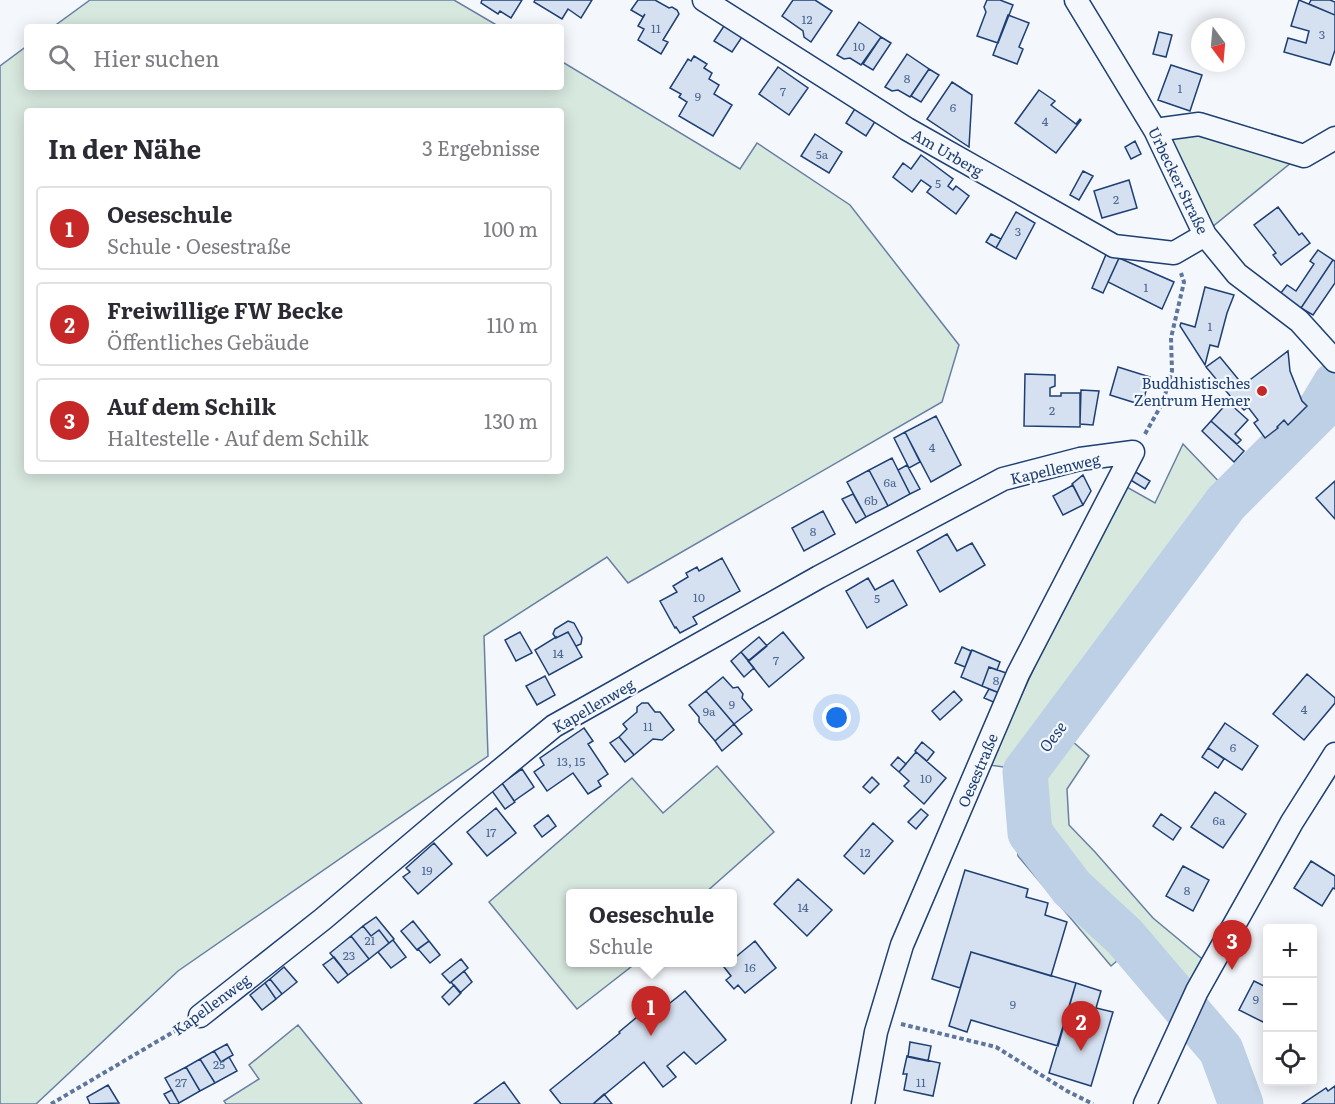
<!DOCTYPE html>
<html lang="de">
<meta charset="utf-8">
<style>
body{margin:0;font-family:Literata,serif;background:#f7f7f7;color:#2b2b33}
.controls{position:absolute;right:18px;bottom:18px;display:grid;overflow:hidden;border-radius:6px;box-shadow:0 3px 15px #0003}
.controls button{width:54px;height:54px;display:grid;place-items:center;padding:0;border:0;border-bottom:2px solid #e1e1e2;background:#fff;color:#2b2b33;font:30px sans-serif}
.compass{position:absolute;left:1191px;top:18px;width:54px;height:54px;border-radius:50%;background:#fff;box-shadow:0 3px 15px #0003;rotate:164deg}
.you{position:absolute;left:837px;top:718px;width:21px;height:21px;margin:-15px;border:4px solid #fff;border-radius:50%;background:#1a73e8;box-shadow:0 0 0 9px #1a73e833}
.badge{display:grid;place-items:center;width:39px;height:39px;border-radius:50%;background:#c62828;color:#fff;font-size:20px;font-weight:700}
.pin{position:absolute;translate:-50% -50px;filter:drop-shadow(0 2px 3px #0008)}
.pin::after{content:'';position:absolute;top:32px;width:21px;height:18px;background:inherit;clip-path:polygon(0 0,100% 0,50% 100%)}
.popup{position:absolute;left:566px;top:889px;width:171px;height:78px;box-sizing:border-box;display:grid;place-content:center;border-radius:6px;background:#fff;filter:drop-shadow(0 2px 4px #0005);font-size:20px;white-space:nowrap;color:#7c7c81}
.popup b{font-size:22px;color:#2b2b33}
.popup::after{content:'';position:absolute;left:50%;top:100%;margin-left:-12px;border:12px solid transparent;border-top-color:#fff}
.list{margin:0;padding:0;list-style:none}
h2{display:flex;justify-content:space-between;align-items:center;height:78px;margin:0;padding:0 24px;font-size:26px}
h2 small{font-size:20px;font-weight:400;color:#7c7c81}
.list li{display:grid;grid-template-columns:39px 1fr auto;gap:18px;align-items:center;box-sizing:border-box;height:84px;margin:0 12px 12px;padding:0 12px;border:2px solid #e1e1e2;border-radius:6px}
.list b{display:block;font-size:22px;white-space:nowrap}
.list p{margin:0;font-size:20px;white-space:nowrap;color:#7c7c81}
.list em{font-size:20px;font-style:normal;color:#7c7c81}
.icon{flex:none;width:33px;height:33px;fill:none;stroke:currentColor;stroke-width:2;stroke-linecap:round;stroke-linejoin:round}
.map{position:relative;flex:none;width:1335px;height:1104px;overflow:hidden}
.search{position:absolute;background:#fff;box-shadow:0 3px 15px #0003;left:24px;top:24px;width:540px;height:66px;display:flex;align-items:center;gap:15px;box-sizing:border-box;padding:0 21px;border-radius:6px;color:#7c7c81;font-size:22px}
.panel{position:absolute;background:#fff;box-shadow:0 3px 15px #0003;left:24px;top:108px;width:540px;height:366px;border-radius:6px}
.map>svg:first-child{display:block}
.green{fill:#d7e8df;stroke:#687fa3;stroke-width:1.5;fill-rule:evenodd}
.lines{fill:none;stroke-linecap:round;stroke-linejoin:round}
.river{stroke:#bed0e5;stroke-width:45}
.building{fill:#d5e0f0;stroke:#1d3f73;stroke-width:1.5}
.minor-casing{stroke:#1d3f73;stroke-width:25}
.path{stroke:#5e769c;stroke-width:4;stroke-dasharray:4.5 3;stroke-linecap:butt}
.minor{stroke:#f4f7fb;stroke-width:22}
.poi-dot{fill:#c62828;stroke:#f4f7fb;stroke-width:2}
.labels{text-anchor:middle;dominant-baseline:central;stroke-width:4.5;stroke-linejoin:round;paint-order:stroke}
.number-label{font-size:12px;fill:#4b6792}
.street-label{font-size:15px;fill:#1d3f73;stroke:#f4f7fb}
.poi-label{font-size:15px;fill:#1d3f73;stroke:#f4f7fb;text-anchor:end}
.water-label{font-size:16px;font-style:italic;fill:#1d3f73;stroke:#f4f7fb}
</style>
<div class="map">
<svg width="1335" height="1104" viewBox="0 0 1335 1104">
<rect width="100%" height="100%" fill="#f4f7fb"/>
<!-- green -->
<path class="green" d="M90,0H454L500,27H53Z
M27,46V87H561V61L740,169L757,143L850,205L959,345L942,402L628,583L607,557L484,636L488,756L178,971L36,1104H0V66ZM27,111H561V471H27Z
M1199,132L1292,162L1212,227L1163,135Z
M1183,444L1227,490L1018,769L989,765L1054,625L1125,486L1155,503Z
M1063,733L1089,756L1067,789L1069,825L1095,852L1153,918L1207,963L1186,1001L1138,943L1111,966L1018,856L1015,826L1017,781L1035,771Z
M717,766L774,832L705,893L570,894V962L636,963L577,1009L489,902L632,778L663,813Z
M298,1025L362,1104H226L224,1101L259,1079L249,1065Z"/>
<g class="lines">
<!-- river -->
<path class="river" d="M1241,1104L1221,1050L1125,937L1072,888L1030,833L1025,772L1226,503L1320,409L1335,384"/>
</g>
<!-- building -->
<path class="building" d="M482,0H522L511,18L500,11L498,14L481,3Z
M535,0H592L581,18L568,9L562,19L534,2Z
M638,0H655L669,8L672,7L677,10L679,14L663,40L668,42L661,54L638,40L644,29L638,26L645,14L643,17L631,10Z
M793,0H815L832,11L811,42L804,37L803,31L782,16Z
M987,0H1000L1013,5L998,43L977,36L986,12L984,7Z
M1299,0L1335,15V50L1330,65L1284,52L1288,38L1306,43L1309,31L1291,26Z
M1311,0H1330L1335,2V15L1309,4Z
M1008,15L1029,23L1019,47L1023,49L1017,64L993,55Z
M859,22L881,37L861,65L850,58L844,59L837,55Z
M726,23L744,34L732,52L714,41Z
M1159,32L1172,35L1166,57L1153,54Z
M881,37L891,43L873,70L863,64Z
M907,54L929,69L910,97L898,90L892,91L885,87Z
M694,56L707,64L704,68L712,73L709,79L719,85L714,94L732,105L713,136L679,116L687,102L679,97L681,94L670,88L688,59L691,61Z
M1171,65L1202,75L1190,111L1158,100Z
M778,67L808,88L789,115L759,94Z
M929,69L939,75L921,102L911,96Z
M952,82L972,95L969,147L927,119Z
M1039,90L1055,101L1051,105L1076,124L1080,119L1081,120L1056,153L1015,123Z
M856,107L876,120L866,136L846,123Z
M815,134L842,152L829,173L801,156Z
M1135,141L1141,154L1131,159L1125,147Z
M921,155L953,179L948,186L953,190L956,186L969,196L956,214L927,192L931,187L921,180L912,192L893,177L903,163L911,169Z
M1083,171L1093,176L1079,200L1070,195Z
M1129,180L1137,208L1102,218L1094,191Z
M1278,207L1299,235L1302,233L1310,243L1281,265L1273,255L1276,253L1254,225Z
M1016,212L1035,223L1016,259L996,248Z
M991,234L1001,239L996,248L986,242Z
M1318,250L1333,260L1301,308L1280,294L1287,285L1296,291L1314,264L1310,261Z
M1107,252L1119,258L1103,293L1092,288Z
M1119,258L1174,282L1162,309L1108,282Z
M1333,260L1335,261V283L1313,315L1301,308Z
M1205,287L1234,295L1227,313L1218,347L1210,345L1205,365L1180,326L1181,323L1195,327Z
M1288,351L1290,371L1302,401L1307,406L1288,425L1284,420L1277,427L1278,428L1265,438L1254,423L1258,420L1248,407L1244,410L1231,397L1206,367L1220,357L1243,385Z
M1118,367L1150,377L1142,405L1110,395Z
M1025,374L1055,375V386L1050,388V396H1061V393H1080V427L1024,426Z
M1081,390L1099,391L1093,425L1080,424Z
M1228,402L1248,420L1235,434L1241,440L1237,444L1211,421Z
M936,416L961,465L931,482L905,432Z
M1211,421L1244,451L1234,462L1202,431Z
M905,432L920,462L909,468L894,438Z
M892,458L910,494L888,506L869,470Z
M907,465L920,489L910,494L898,470Z
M869,470L888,506L866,517L847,482Z
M1134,471L1150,481L1145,489L1129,479Z
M1083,475L1091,491L1083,505L1072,484Z
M1335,481V519L1316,498Z
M1073,485L1083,505L1063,515L1053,496Z
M853,494L866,517L856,523L842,499Z
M823,511L835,534L804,551L792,528Z
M947,534L957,551L972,543L985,565L940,592L917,551Z
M722,558L740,591L693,617L697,624L680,633L676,627L675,628L660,601L677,592L673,586L688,577L686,573L697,567L699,571Z
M868,578L875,590L893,580L907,605L867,628L846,591Z
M568,621L574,623L582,638L581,644L576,646L568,632L556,638L553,634L555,629Z
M520,632L532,653L516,661L505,640Z
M568,632L582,657L549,675L535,650L556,637V638Z
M783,632L804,658L769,687L748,661Z
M759,637L767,646L749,661L741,652Z
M962,647L971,651L965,667L955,663Z
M972,650L1000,662L997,670L989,667L982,686L961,677Z
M741,652L754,668L744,677L731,661Z
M989,667L1009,674L1002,694L982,686Z
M1307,674L1335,698V703L1304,740L1273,714Z
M545,676L555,695L537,705L526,686Z
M723,677L733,688L738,687L743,694L742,698L752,710L734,724L706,691Z
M989,689L1002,694L998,704L984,698Z
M706,691L734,724L715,741L699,722V717L689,705Z
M954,691L962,700L940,720L932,711Z
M642,703H648L655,712H660L674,730L662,740L653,739L634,755L619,737L627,729L623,724L637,712V707Z
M1225,723L1258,746L1242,770L1208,748Z
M734,724L742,734L722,751L715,741Z
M584,728L593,741L588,744L608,774L598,781L601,786L588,794L573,773L547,791L534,772L544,765L540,758Z
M619,737L634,755L625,762L610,743Z
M922,742L934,752L927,761L915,751Z
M1208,748L1224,759L1218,768L1202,757Z
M916,752L946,778L924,804L904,786L909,781L899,772Z
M898,757L906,764L899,772L891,765Z
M522,769L534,787L514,801L502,783Z
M872,777L879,784L870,793L863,787Z
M502,783L515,802L505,809L492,791Z
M1215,792L1246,814L1223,848L1191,827Z
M496,808L516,833L487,856L467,832Z
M921,809L928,815L916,829L908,822Z
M1161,814L1181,828L1173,840L1153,826Z
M548,815L556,826L542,837L534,826Z
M873,823L893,841L864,874L844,856Z
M434,843L452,864L418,894L403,877L410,872L406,868Z
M1311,861L1335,876V889L1333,888L1322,906L1294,888Z
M1183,866L1209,880L1193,911L1166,896Z
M965,870L1028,889L1026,897L1048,903L1045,915L1067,922L1051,976L971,952L960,988L932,979Z
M798,879L832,910L807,936L774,904Z
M376,917L394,939L389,943L379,930L371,936L363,926Z
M413,921L429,941L417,950L401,931Z
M363,926L371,936L379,930L389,943L369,959L351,936Z
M351,936L369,959L348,975L330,953Z
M393,940L406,957L391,968L378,952Z
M429,941L440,955L430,963L418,949Z
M755,941L776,968L745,993L738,985L734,989L726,980L731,976L724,967L729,962H732V960Z
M971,952L1076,983L1058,1046L971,1020L967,1032L949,1026Z
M334,957L348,975L338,983L323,965Z
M461,959L468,968L450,983L442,974Z
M284,967L297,982L282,994L270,979Z
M464,971L472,982L460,993L451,982Z
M270,979L282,994L276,999L265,983Z
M1254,981L1268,988V1019L1265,1018L1263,1022L1239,1010Z
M265,983L276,999L262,1010L250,995Z
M1076,983L1101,991L1096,1008L1113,1012L1091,1086L1049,1073Z
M454,985L461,993L449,1005L442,997Z
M685,991L726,1040L696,1064L684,1052L667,1066L676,1077L663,1087L644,1062L593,1104H561L550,1090L620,1033L619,1032L649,1007L655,1015Z
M910,1042L931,1046L928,1061L908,1057Z
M227,1044L233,1055L221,1062L214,1051Z
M214,1051L221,1062L229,1057L237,1071L215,1083L200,1059Z
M907,1056L940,1063L933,1096L904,1090L907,1074H903Z
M200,1059L215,1083L200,1091L186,1067Z
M186,1067L200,1091L179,1103L165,1078Z
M504,1082L520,1104H474Z
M108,1085L119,1103L90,1104L87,1097Z
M1335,1086V1104H1302L1326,1088L1328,1091Z
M172,1090L179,1103L178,1104H170L164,1094Z
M604,1094L612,1104H593Z"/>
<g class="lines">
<!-- minor casing -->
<g class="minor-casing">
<path id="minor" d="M704,0L907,129L1114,246L1174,253L1205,235
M1076,0L1155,130L1205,235L1237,274L1299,321L1335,361
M1155,130L1199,124L1304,156L1335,138
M200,1016L323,919L453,809L554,726L819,577L1003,479L1080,459L1133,452
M863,1104L876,1032L902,945L1018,674L1133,452
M1145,1104L1197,991L1292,822L1335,754"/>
</g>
<!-- path -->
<path class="path" d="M1145,434L1163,402L1172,371L1171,338L1184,282L1181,273
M901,1024L996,1047L1067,1091L1093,1104
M51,1104L180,1028"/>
<!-- minor -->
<use href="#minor" class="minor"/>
</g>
<!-- markers -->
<circle class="poi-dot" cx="1262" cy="391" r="6"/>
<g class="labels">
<!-- number labels -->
<g class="number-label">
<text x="807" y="19">12</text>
<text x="656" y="28">11</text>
<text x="1322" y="34">3</text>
<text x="859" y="46">10</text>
<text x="907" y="78">8</text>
<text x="1180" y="88">1</text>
<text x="783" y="91">7</text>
<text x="698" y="96">9</text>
<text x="953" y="107">6</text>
<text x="1045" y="121">4</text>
<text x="822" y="154">5a</text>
<text x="938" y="183">5</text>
<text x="1116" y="199">2</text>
<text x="1018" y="231">3</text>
<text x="1146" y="287">1</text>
<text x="1210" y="326">1</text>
<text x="1052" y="410">2</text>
<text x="932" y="447">4</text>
<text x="890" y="482">6a</text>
<text x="871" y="500">6b</text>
<text x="813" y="531">8</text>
<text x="699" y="597">10</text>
<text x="877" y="598">5</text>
<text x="558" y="653">14</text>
<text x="776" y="660">7</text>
<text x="996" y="680">8</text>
<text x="732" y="704">9</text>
<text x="1304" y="709">4</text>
<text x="709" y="711">9a</text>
<text x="648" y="726">11</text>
<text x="1233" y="747">6</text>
<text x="571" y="761">13, 15</text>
<text x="926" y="778">10</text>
<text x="1219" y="820">6a</text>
<text x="491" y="832">17</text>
<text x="865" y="852">12</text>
<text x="427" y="870">19</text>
<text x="1187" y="890">8</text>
<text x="803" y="907">14</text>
<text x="370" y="940">21</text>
<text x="349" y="955">23</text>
<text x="750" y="967">16</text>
<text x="1256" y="999">9</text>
<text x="1013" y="1004">9</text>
<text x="219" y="1064">25</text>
<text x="181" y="1082">27</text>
<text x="921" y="1082">11</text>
</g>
<!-- street labels -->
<g class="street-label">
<text transform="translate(948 152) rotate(30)">Am Urberg</text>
<text transform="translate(1179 180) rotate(64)">Urbecker Straße</text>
<text transform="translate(1055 468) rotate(-13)">Kapellenweg</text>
<text transform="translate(593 705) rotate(-30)">Kapellenweg</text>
<text transform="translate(977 770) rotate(-67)">Oesestraße</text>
<text transform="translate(211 1004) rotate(-36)">Kapellenweg</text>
</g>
<!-- poi labels -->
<g class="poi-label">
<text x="1250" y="382">Buddhistisches<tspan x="1250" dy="17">Zentrum Hemer</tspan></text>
</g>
<!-- water labels -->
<g class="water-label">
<text transform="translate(1052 736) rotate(-53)">Oese</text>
</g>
</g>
</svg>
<div class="controls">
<button>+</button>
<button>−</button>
<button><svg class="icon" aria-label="locate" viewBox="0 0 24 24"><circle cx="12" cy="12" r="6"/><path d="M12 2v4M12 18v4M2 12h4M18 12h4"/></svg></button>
</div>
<svg class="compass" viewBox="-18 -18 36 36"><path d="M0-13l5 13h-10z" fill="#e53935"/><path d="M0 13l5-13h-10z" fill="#7c7c81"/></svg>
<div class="you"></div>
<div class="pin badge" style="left:651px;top:1036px">1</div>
<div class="popup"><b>Oeseschule</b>Schule</div>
<div class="pin badge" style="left:1081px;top:1051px">2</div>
<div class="pin badge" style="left:1232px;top:970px">3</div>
<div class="search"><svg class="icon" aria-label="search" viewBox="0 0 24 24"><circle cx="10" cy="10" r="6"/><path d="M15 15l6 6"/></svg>Hier suchen</div>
<section class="panel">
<h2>In der Nähe<small>3 Ergebnisse</small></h2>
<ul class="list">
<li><span class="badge">1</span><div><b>Oeseschule</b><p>Schule · Oesestraße</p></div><em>100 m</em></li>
<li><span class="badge">2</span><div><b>Freiwillige FW Becke</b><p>Öffentliches Gebäude</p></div><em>110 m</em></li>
<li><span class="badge">3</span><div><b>Auf dem Schilk</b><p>Haltestelle · Auf dem Schilk</p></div><em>130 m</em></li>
</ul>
</section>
</div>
